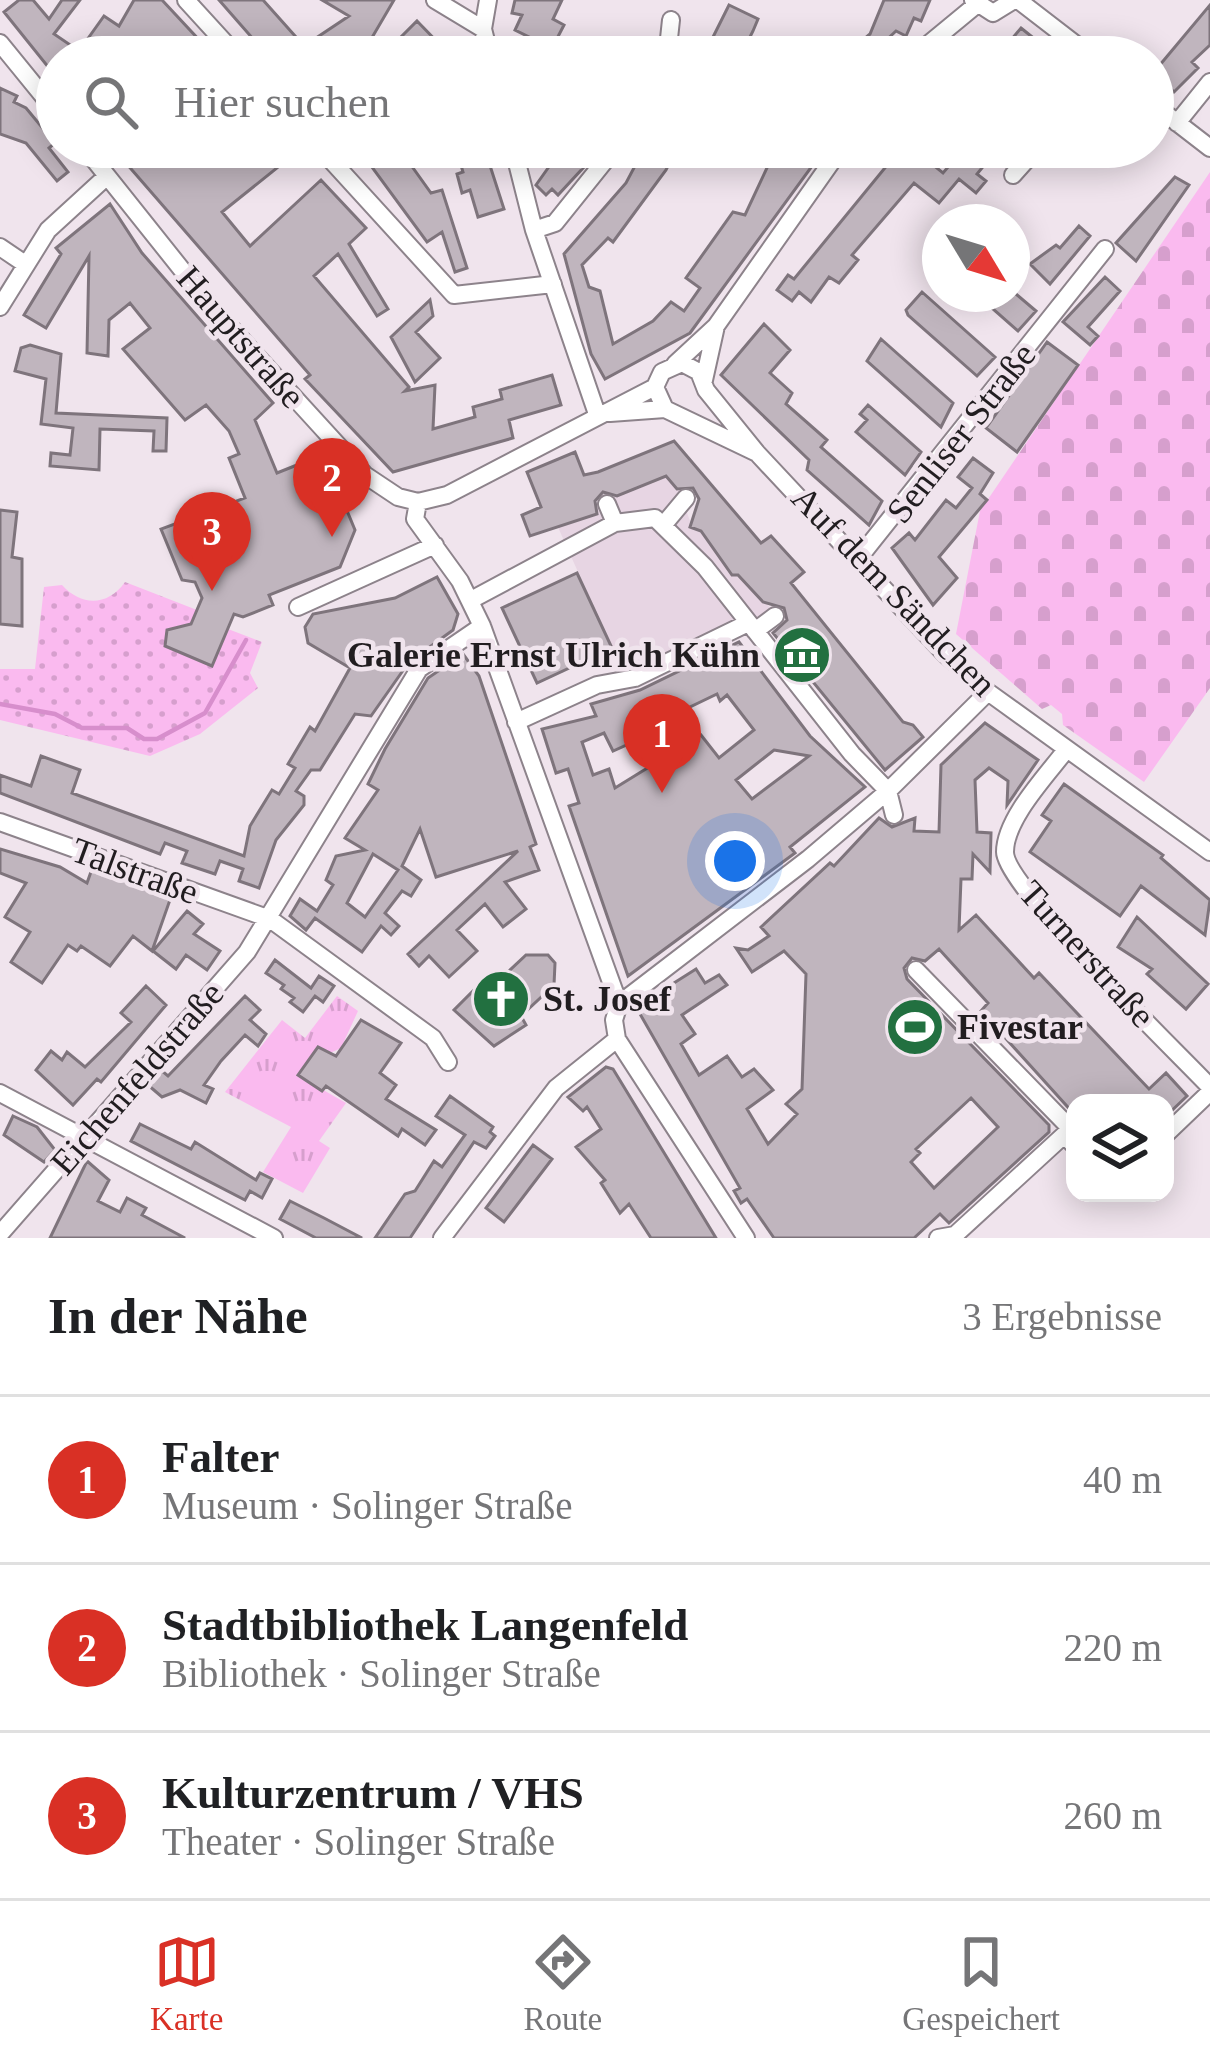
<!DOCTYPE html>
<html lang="de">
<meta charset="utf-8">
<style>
body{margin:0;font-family:Georgia,serif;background:#f6f6f6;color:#202124}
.controls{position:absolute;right:36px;bottom:36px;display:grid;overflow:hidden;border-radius:24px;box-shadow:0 6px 30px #0003}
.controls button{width:108px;height:108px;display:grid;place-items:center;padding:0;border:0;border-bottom:3px solid #e0e0e0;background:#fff;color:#202124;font:60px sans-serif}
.compass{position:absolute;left:922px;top:204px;width:108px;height:108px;border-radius:50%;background:#fff;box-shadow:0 6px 30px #0003;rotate:128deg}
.you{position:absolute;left:735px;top:861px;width:42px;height:42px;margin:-30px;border:9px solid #fff;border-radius:50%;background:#1a73e8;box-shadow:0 0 0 18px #1a73e833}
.badge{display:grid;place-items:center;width:78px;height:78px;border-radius:50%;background:#d93025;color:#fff;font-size:39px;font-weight:700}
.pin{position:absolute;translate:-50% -99px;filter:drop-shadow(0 3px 6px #0008)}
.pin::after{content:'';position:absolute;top:63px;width:42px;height:36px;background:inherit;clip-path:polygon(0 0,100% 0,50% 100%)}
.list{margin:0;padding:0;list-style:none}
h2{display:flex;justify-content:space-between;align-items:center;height:156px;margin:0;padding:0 48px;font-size:51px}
h2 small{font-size:39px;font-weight:400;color:#757577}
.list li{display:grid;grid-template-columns:78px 1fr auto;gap:36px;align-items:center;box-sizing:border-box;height:168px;padding:0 48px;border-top:3px solid #e0e0e0}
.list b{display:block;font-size:45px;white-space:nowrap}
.list p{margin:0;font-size:39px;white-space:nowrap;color:#757577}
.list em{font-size:39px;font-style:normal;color:#757577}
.icon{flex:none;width:66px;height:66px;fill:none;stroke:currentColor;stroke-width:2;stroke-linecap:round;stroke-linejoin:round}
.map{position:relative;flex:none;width:1210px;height:1238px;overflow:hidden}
.search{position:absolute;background:#fff;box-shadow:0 6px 30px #0003;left:36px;right:36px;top:36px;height:132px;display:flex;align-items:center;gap:30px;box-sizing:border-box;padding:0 42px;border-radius:66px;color:#757577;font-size:45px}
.sheet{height:660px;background:#fff}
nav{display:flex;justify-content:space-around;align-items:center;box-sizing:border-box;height:168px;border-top:3px solid #e0e0e0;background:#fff;font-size:33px;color:#757577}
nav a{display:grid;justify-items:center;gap:6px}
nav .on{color:#d93025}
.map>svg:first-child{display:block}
.built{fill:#e7d5e3}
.grass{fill:url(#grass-dots)}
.cemetery{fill:url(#cemetery-stones)}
.park{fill:url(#park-tufts)}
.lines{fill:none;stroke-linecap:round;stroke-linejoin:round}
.stream{stroke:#d78ecc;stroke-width:4.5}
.building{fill:#c0b5be;stroke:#7e747c;stroke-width:3;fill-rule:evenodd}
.street-casing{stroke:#8d838b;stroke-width:20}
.street{stroke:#fff;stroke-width:16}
.labels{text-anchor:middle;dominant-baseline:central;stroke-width:9;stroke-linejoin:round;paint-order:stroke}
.street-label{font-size:36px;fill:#211d20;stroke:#f0e4ed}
.poi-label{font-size:36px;font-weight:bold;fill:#211d20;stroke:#f0e4ed;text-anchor:start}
</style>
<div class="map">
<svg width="1210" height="1238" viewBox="0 0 1210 1238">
<defs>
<pattern id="grass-dots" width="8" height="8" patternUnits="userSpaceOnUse" patternTransform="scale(3)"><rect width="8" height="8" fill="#fabaef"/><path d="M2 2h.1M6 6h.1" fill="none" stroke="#d69fcd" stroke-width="1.8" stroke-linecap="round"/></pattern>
<pattern id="cemetery-stones" width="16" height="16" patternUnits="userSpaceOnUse" patternTransform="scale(3)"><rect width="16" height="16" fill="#fabaef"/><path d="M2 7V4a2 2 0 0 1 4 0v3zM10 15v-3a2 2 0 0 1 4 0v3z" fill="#d69fcd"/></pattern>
<pattern id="park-tufts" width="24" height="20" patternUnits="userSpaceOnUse" patternTransform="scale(3)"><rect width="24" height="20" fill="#fabaef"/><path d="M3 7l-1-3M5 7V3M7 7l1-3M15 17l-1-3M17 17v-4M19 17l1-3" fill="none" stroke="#d69fcd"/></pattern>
</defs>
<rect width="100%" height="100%" fill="#f0e4ed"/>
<!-- built -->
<path class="built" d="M666,476L679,491L690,521L773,611L629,686L557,525L596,514L595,508L609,499Z"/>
<!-- grass -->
<path class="grass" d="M125,582L197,610L191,624L167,630L165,645L212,665L228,629L262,642L250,673L258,688L200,734L150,756L0,720V669H35L44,587L62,585C82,607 108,606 125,582Z"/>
<!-- cemetery -->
<path class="cemetery" d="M1210,172V688L1144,782L1063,725L1062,714L1051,705L1042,709L956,634L980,511Z"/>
<!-- park -->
<path class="park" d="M337,996L358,1011L341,1048L328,1054L317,1047L297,1075L346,1103L319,1141L330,1148L303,1193L263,1172L291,1127L225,1092L282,1020L305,1038Z"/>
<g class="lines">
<!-- stream -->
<path class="stream" d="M0,704L55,714L82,728H127L144,739H157L205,713L246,640"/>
</g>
<!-- building -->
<path class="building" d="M19,0H33L49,19L62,0H80L54,34L79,51L104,16L119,26L134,0H162L202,43L187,57H57V78L4,12Z
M219,0H263L304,46L349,16L322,0H394L370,41L345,57H269Z
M515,0H562L553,19L564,25L552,48L569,57H529L537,41L515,30L522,15L512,13Z
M884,0H930L921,21L914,18L906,36L896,31L880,46L891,57H843L870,34Z
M729,5L758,19L753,31L740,57H703Z
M1210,5V45L1192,62L1198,68L1174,92L1154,72Z
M417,21L447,52L409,57L395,43Z
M1021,28L1036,40L1022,57H985L1000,41L1006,46Z
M0,88L17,96L14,102L26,108L55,143L49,148L68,172L57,181L26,143L0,134Z
M112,147H303L222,212L250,246L321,180L366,228L349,244L388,309L377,316L338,254L314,276L409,387L405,391L435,385L433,429L475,417L473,407L502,399L500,390L552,375L561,405L509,420L513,438L393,472L305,379L310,375Z
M375,147H398L431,193L442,190L467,268L455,272L442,232L427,242L363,155Z
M462,147H484L504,209L478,217L470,190L462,193L457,174L463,172L460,162L466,161Z
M563,147H584L573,159L583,168L558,195L552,189L546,195L536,185Z
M645,147H669L665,154L672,158L666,170L613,242L608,238L582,265L589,287L600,291L613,344L653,321L671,302L684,311L700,288L686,278L733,212L745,215L772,157L782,162L792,147H826L690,333L605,379L591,354L564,254L626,183Z
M902,147H911L943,173L965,147H999L977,174L986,181L976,193L959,179L939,203L914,183L852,255L858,260L839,283L829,277L811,302L799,292L792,301L777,290L788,275L794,279Z
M1175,177L1189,185L1136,261L1116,243Z
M110,204L142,253L273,403L255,420L277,473L302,463L333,477L355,530L340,567L269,595L273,605L243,617L234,614L212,666L165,646L167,630L191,624L202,598L195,582L182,580L161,529L245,498L229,458L239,454L229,431L206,405L185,420L123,349L150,328L130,303L109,320L108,356L87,353L89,256L46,328L24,315L61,254L56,248Z
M1079,226L1090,236L1050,284L1030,264L1056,245L1060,248Z
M1105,277L1120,291L1088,327L1098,336L1090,345L1063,322Z
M922,292L995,357L977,376L908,315L906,310Z
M976,294H1016L1036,311L1018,331Z
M430,300L433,316L416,332L440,358L415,382L391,337Z
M764,324L790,350L770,373L792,393L786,404L827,440L821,447L882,501L869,525L807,470L809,460L721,375Z
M881,339L953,403L941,427L867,361Z
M1047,342L1078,365L1017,452L986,428Z
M30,345L61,354L56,413L167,418L166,451H153L154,431L100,429L99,470L50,466L51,453L70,455L73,428L41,424L46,379L15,371L21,348Z
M868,405L921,452L905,475L856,432L867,420L860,414Z
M674,441L761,543L771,536L804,572L791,583L903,722L913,725L923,737L885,770L773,633L787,620L784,608L763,602L738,575H732L701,531L690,527L699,499L693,488L677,489L666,476L617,496L603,492L595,501L597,514L530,536L522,515L541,507L527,472L575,452L584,475L598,472Z
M973,458L993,473L980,494L987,500L939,557L957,578L933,605L892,548L909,533L915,540L946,500L956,508L972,488L958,477Z
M0,510L17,512L12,557L22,559V626L0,624Z
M577,573L612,648L537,683L502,608Z
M437,577L458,614L453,630L409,662L371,716L355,714L320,770H311L296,791L304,796V805L276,840L259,888L239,881L243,869L220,861L215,874L182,863L187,851L165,843L160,854L0,793V775L31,786L41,756L80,770L72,793L244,856L250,826L272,790L279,794L295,768L288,764L310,727L315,731L350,668L308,643L305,627L313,614L395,598Z
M739,642L810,736L865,787L790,847L795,853L628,976L569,806L579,803L568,769L556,773L542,729L596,716L591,704L640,690ZM717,694L720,701L727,695L754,730L719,758L701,735L615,788L609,769L593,775L582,742L604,733L613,751L633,742L630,736ZM774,750L809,756L752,799L736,780Z
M463,654L479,676L536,844L530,847L539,870L505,882L526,909L503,927L485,904L457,930L477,951L449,977L429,956L419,966L408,954L518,851L436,877L420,829L402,866L421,880L411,896L402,891L385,913L399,926L391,935L381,926L362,952L315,918L306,930L290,916L300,899L317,911L333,885L326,880L336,856L365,850L345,838L378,790L368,784L385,749L428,678ZM373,854L398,870L365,917L347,903Z
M985,723L1038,760L1007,805L1008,781L989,768L975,780L977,832L991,833L990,872L973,854L972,879H961L959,930L976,915L1034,978L1039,973L1149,1089L1166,1073L1187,1096L1165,1117V1103H1075V1115L981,1011L988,1003L939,949L925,961L912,958L904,968L907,979L1049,1125V1132L949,1223L940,1214L914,1238H774L747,1199L741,1203L734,1191L740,1188L636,1007L696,969L705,983L719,975L727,985L682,1015L695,1034L681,1044L699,1075L727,1056L742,1077L754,1069L773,1090L747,1109L768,1144L797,1114L786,1104L802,1089L806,974L784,951L752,972L736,948L748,950L769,936L761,927L830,863L834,866L879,818L892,827L915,818L914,831L939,832L941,765ZM971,1098L998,1127L934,1188L911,1162L920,1153L916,1149Z
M1064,784L1163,855L1161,858L1210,900L1205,935L1141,886L1120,916L1030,852L1051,821L1042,815Z
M0,849L60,867L87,883L92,869L171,897L152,951L133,936L110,966L81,946L77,951L68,945L42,983L11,962L30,932L5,917L26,883L0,873Z
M187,911L203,924L194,934L220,951L207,970L186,955L176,969L153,951Z
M1137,917L1208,984L1186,1009L1147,974L1152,969L1118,947Z
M526,955H548L555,963L554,985L521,1016L526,1025L494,1046L454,1010L484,980L493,986Z
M275,960L311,988L319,976L334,986L323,1002L315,996L303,1012L290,1002L294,998L281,989L284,985L266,973Z
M146,986L166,1005L101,1082L97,1079L73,1105L36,1070L51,1051L62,1060L67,1052L85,1067L131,1022L121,1013Z
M245,996L260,1010L250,1020L266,1034L258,1046L245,1035L221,1061L204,1085L213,1089L206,1103L180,1090L162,1097L148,1085L161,1070L168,1076Z
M361,1020L401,1043L380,1073L396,1085L386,1099L436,1130L425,1145L402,1129L398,1136L326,1086L322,1091L298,1075L318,1047L336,1056Z
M606,1067L613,1069L716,1238H651L629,1204L620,1213L601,1183L605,1180L576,1147L601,1129L587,1107L583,1111L568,1097Z
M450,1096L493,1127L490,1132L495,1136L486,1148L474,1142L410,1238H375L405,1194L415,1191L434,1161L442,1167L465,1135L436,1116Z
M13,1116L37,1127L55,1150L44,1162L4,1135Z
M140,1124L191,1149L195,1142L256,1180L260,1173L272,1179L262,1198L250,1191L245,1200L131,1141Z
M533,1145L552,1159L504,1222L486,1208Z
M87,1161L109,1180L98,1201L120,1212L127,1198L146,1208L142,1215L185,1238H50Z
M290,1201L324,1218L362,1238H316L280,1219Z"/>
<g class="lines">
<!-- street casing -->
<g class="street-casing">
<path id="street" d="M186,0L238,57
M435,0L483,29
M488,0L483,29L490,57
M973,0L993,13L1014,0
M1018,0L1092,57
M0,43L57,113
M667,57L671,20
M913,57L976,5
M1153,104L1210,148
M1177,123L1210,82
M84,147L210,305L365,475L398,497L418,502L447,495L655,387
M319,147L454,295L553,284
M513,147L534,230L597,414
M1013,175L1038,147
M534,230L555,223L616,147
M0,247L25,264
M0,307L48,230L107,176
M675,364L716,326L842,147
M704,380L716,326
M610,413L665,409
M757,453L665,409L655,387L662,372L682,363L699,372L706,390L757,453L944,653L988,692L1210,852
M418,502L415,519L460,581L482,626L619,1004L614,1020L617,1039L746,1238
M607,504L615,523
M665,523L686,498
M858,559L1105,249
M471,600L615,523L655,518L705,567L852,754L888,791
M298,607L435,545
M755,631L775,616
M516,722L597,685L635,678L748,623
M1066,750C1046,776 1005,819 1005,852C1005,886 1178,1053 1210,1087
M888,791L894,815
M0,822L270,919L433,1038L448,1062
M916,970L1071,1129L1064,1135
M619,1004L808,859L888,791L988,692
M0,1093L274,1238
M1165,1135L1210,1092
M0,1234L247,952L419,669L482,626
M442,1238L556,1088L617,1039
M938,1238L955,1235L1064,1135L1075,1146"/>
</g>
<!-- street -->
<use href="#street" class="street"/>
</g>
<!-- icons -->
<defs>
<g id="museum-disc" transform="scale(3)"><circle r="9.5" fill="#227040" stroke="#f0e4ed"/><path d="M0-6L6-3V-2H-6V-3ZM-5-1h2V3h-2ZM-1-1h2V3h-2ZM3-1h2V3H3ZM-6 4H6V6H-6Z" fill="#fff"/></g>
<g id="church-disc" transform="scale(3)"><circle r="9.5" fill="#227040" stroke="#f0e4ed"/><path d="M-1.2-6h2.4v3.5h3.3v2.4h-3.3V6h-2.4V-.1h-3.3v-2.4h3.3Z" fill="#fff"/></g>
<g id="stadium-disc" transform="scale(3)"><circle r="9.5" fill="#227040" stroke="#f0e4ed"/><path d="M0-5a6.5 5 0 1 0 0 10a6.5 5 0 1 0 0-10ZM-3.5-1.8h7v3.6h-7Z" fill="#fff"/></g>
</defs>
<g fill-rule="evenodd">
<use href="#museum-disc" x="802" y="655"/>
<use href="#church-disc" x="501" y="999"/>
<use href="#stadium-disc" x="915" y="1027"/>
</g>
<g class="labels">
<!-- street labels -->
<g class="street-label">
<text transform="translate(241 337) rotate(49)">Hauptstraße</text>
<text transform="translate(961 433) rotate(-52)">Senliser Straße</text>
<text transform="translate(894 591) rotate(46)">Auf dem Sändchen</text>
<text transform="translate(135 871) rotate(20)">Talstraße</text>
<text transform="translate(1087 954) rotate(48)">Turnerstraße</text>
<text transform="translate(137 1078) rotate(-49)">Eichenfeldstraße</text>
</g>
<!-- poi labels -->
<g class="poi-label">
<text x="760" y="655" text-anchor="end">Galerie Ernst Ulrich Kühn</text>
<text x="543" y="999">St. Josef</text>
<text x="957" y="1027">Fivestar</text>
</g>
</g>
</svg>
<div class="controls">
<button><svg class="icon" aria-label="layers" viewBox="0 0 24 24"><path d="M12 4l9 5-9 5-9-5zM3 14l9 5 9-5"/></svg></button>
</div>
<svg class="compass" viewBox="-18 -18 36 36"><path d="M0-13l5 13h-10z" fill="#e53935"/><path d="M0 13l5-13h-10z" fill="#757577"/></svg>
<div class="you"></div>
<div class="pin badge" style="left:662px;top:793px">1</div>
<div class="pin badge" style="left:332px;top:537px">2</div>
<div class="pin badge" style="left:212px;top:591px">3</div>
<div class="search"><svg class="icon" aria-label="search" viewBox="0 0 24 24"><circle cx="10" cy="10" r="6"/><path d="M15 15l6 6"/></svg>Hier suchen</div>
</div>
<section class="sheet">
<h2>In der Nähe<small>3 Ergebnisse</small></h2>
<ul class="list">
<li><span class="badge">1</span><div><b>Falter</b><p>Museum · Solinger Straße</p></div><em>40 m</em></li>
<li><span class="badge">2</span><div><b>Stadtbibliothek Langenfeld</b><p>Bibliothek · Solinger Straße</p></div><em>220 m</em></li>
<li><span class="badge">3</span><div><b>Kulturzentrum / VHS</b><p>Theater · Solinger Straße</p></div><em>260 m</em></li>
</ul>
</section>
<nav>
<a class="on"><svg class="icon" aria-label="map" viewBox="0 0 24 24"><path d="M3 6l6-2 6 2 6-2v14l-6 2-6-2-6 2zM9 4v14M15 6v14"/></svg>Karte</a>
<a><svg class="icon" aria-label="directions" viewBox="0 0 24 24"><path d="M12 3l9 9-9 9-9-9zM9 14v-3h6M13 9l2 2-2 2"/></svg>Route</a>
<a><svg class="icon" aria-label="saved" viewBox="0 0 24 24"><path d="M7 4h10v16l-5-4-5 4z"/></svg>Gespeichert</a>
</nav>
